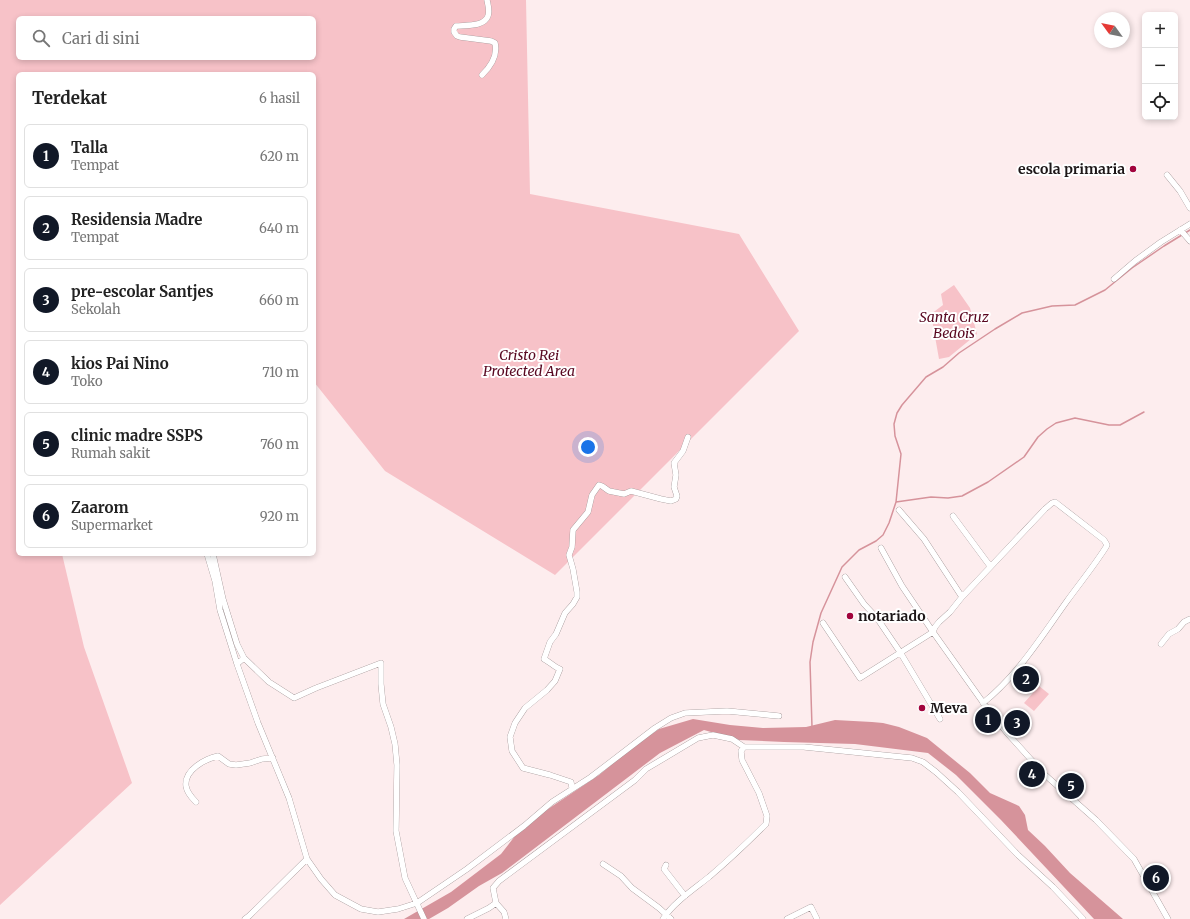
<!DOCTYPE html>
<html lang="id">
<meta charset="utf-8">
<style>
body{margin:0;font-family:Merriweather,serif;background:#f6f6f6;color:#222}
.controls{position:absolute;right:12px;top:12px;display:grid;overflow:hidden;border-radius:6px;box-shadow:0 2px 6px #0003}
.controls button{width:36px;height:36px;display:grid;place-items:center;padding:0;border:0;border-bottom:1px solid #e0e0e0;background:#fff;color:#222;font:20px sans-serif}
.compass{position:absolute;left:1094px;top:12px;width:36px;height:36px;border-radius:50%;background:#fff;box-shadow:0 2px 6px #0003;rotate:303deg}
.you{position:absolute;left:588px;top:447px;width:14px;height:14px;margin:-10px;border:3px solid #fff;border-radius:50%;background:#1a73e8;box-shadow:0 0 0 6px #1a73e833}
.badge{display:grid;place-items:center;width:26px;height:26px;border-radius:50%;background:#111827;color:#fff;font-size:13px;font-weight:700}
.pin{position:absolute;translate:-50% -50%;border:2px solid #fff;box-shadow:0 1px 4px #0006}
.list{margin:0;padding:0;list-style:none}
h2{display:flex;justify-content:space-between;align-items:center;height:52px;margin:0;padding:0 16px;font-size:17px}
h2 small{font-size:13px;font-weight:400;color:#767676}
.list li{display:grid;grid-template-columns:26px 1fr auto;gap:12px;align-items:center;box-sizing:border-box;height:64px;margin:0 8px 8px;padding:0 8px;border:1px solid #e0e0e0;border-radius:6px}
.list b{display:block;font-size:15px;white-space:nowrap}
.list p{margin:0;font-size:13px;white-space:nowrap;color:#767676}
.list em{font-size:13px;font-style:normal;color:#767676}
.icon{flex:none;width:22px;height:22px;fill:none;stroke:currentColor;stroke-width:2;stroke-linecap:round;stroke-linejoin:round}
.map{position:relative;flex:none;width:1190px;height:919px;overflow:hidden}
.search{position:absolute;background:#fff;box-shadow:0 2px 6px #0003;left:16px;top:16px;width:300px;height:44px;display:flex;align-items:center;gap:10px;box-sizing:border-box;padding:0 14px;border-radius:6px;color:#767676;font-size:15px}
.panel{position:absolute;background:#fff;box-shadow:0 2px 6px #0003;left:16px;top:72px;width:300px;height:484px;border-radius:6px}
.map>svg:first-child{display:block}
.green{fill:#f7c2c8;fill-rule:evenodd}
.water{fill:#d6939b}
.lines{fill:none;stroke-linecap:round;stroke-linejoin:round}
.stream{stroke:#d6939b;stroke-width:1.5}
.minor-casing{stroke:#948687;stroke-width:6}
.minor{stroke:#fff;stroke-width:5.5}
.poi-dot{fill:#a2043d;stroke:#fff;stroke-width:1.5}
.labels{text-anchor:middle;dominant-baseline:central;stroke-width:4;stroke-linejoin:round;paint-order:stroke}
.poi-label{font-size:14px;font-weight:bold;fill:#1d1718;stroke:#fff;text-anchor:start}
.park-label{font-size:14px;font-style:italic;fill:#580720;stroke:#fff}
</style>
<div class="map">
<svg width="1190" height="919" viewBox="0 0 1190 919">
<rect width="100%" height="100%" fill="#fdedee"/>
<!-- green -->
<path class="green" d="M0,0H526L530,194L739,234L799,331L555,575L385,471L314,382V74H18V554H62L84,647L132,783L0,905ZM18,18H314V58H18Z
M954,285L970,308L977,334L949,357L939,359L931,314L943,305L941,294Z
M1039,686L1049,694L1034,711L1024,703Z"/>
<!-- water -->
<path class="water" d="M693,719L730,725L763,728L806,727L835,720L872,722L883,723L899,727L927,738L970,773L990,793L1019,806L1025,815L1028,830L1045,846L1070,873L1123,919H1094L1001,820L956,775L928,753L855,744L784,742L739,740L704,730L660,753L502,873L479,886L448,908L429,919H404L451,892L501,854L515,836L539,815L599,775L634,746L659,729Z"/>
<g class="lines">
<!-- stream -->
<path class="stream" d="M896,502L931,497L948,498L962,496L988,482L1024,457L1038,437L1047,429L1056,423L1075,418L1109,425H1120L1144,412
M812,727L810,662L813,642L821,613L842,567L859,550L876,541L883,535L889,523L896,502L901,454L895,436L894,424L897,413L902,405L926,377L943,367L959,353L995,329L1022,313L1052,306L1075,305L1105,290L1132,268L1164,246L1190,230"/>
<!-- minor casing -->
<g class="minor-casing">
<path id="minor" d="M482,75C490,67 498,55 495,43L491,41L460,37L457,36L454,32V29L456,26C466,25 484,27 488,16C490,11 488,5 487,0
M1167,175L1180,191L1190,208
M1180,230L1184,234L1190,241
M1114,279L1135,261L1161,242L1190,224
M899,510L924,539L962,597
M953,516L990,566
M207,554L215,581L220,610L237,664
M213,554L223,599L237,644L244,658L269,682L294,698L316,688L381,663V684L383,704L391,727L395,744L397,765L396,831L405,878L424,919
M845,577L864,604L877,618L900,652L940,719
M823,623L860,678L933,632L902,586L881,548
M1161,644L1169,634L1178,629L1184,622L1190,619
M244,658L237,664L258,723L289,798L307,859
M983,703C1018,675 1041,637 1067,601C1080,583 1094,566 1106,547L1107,545L1104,540L1055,502L1052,503L1045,509L962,597L950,612L939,622L935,627L933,632L987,708L1008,734L1044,774L1096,820L1134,859L1168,919
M572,788L571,782L550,775L523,768L512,751L510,737L515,723L525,708L547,690L555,681L560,669C554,667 550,662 544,659L550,642L556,634L565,613L573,604L577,597V592L573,569L569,555L572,547L573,530L588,512L592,495L599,485L602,486L609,491L624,494L631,491L661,499L671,501L676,499L677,496L674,487L676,475L674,463L683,451L688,437
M196,802C192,798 187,793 186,786C184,770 205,759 218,756L229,764L236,765L250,763L262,759L273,758
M603,864L621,876L632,888L659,908L671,919
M666,865L664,869L685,896
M245,919L249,916L307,859L321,879L335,895L361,909L378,912L398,909L417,903L467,869L524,826L552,802L591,777L655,728L671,718L685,713L727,711L779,716
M467,919L489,908L496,903
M506,919L504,912L496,903L493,888L499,881L635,780L646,769L698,738L713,735L732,739L744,747H804L912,758L923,762L936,772L958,792L1018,855L1053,887L1083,919
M663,919C673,903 694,889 709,877C729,860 748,842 766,824L767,816L759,793L742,760L741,751L744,747
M787,919L811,907L817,919"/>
</g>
<!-- minor -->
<use href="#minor" class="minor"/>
</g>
<!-- markers -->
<g class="poi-dot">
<circle cx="1133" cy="169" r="4"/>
<circle cx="850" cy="616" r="4"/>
<circle cx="922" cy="708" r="4"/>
</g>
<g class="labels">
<!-- poi labels -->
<g class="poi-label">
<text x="1125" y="169" text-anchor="end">escola primaria</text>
<text x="858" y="616">notariado</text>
<text x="930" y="708">Meva</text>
</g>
<!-- park labels -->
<g class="park-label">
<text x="954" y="317">Santa Cruz<tspan x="954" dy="16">Bedois</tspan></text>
<text x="529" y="355">Cristo Rei<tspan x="529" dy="16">Protected Area</tspan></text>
</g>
</g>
</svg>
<div class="controls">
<button>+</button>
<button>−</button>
<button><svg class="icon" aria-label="locate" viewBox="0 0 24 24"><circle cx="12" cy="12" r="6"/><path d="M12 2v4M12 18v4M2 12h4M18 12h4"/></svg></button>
</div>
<svg class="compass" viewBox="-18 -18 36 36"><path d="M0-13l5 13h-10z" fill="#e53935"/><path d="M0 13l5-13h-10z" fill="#767676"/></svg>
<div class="you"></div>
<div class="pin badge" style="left:988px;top:720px">1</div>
<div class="pin badge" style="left:1026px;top:679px">2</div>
<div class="pin badge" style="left:1017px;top:723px">3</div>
<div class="pin badge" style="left:1032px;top:774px">4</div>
<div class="pin badge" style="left:1071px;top:786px">5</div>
<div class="pin badge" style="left:1156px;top:878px">6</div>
<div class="search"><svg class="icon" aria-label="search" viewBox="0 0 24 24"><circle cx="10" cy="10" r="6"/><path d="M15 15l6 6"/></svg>Cari di sini</div>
<section class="panel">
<h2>Terdekat<small>6 hasil</small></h2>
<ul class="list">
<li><span class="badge">1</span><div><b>Talla</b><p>Tempat</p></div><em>620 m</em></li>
<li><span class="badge">2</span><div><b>Residensia Madre</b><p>Tempat</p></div><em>640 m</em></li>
<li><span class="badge">3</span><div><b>pre-escolar Santjes</b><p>Sekolah</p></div><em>660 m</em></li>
<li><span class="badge">4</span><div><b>kios Pai Nino</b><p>Toko</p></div><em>710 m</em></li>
<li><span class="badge">5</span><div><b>clinic madre SSPS</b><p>Rumah sakit</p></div><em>760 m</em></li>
<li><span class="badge">6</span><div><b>Zaarom</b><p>Supermarket</p></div><em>920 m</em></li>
</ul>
</section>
</div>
